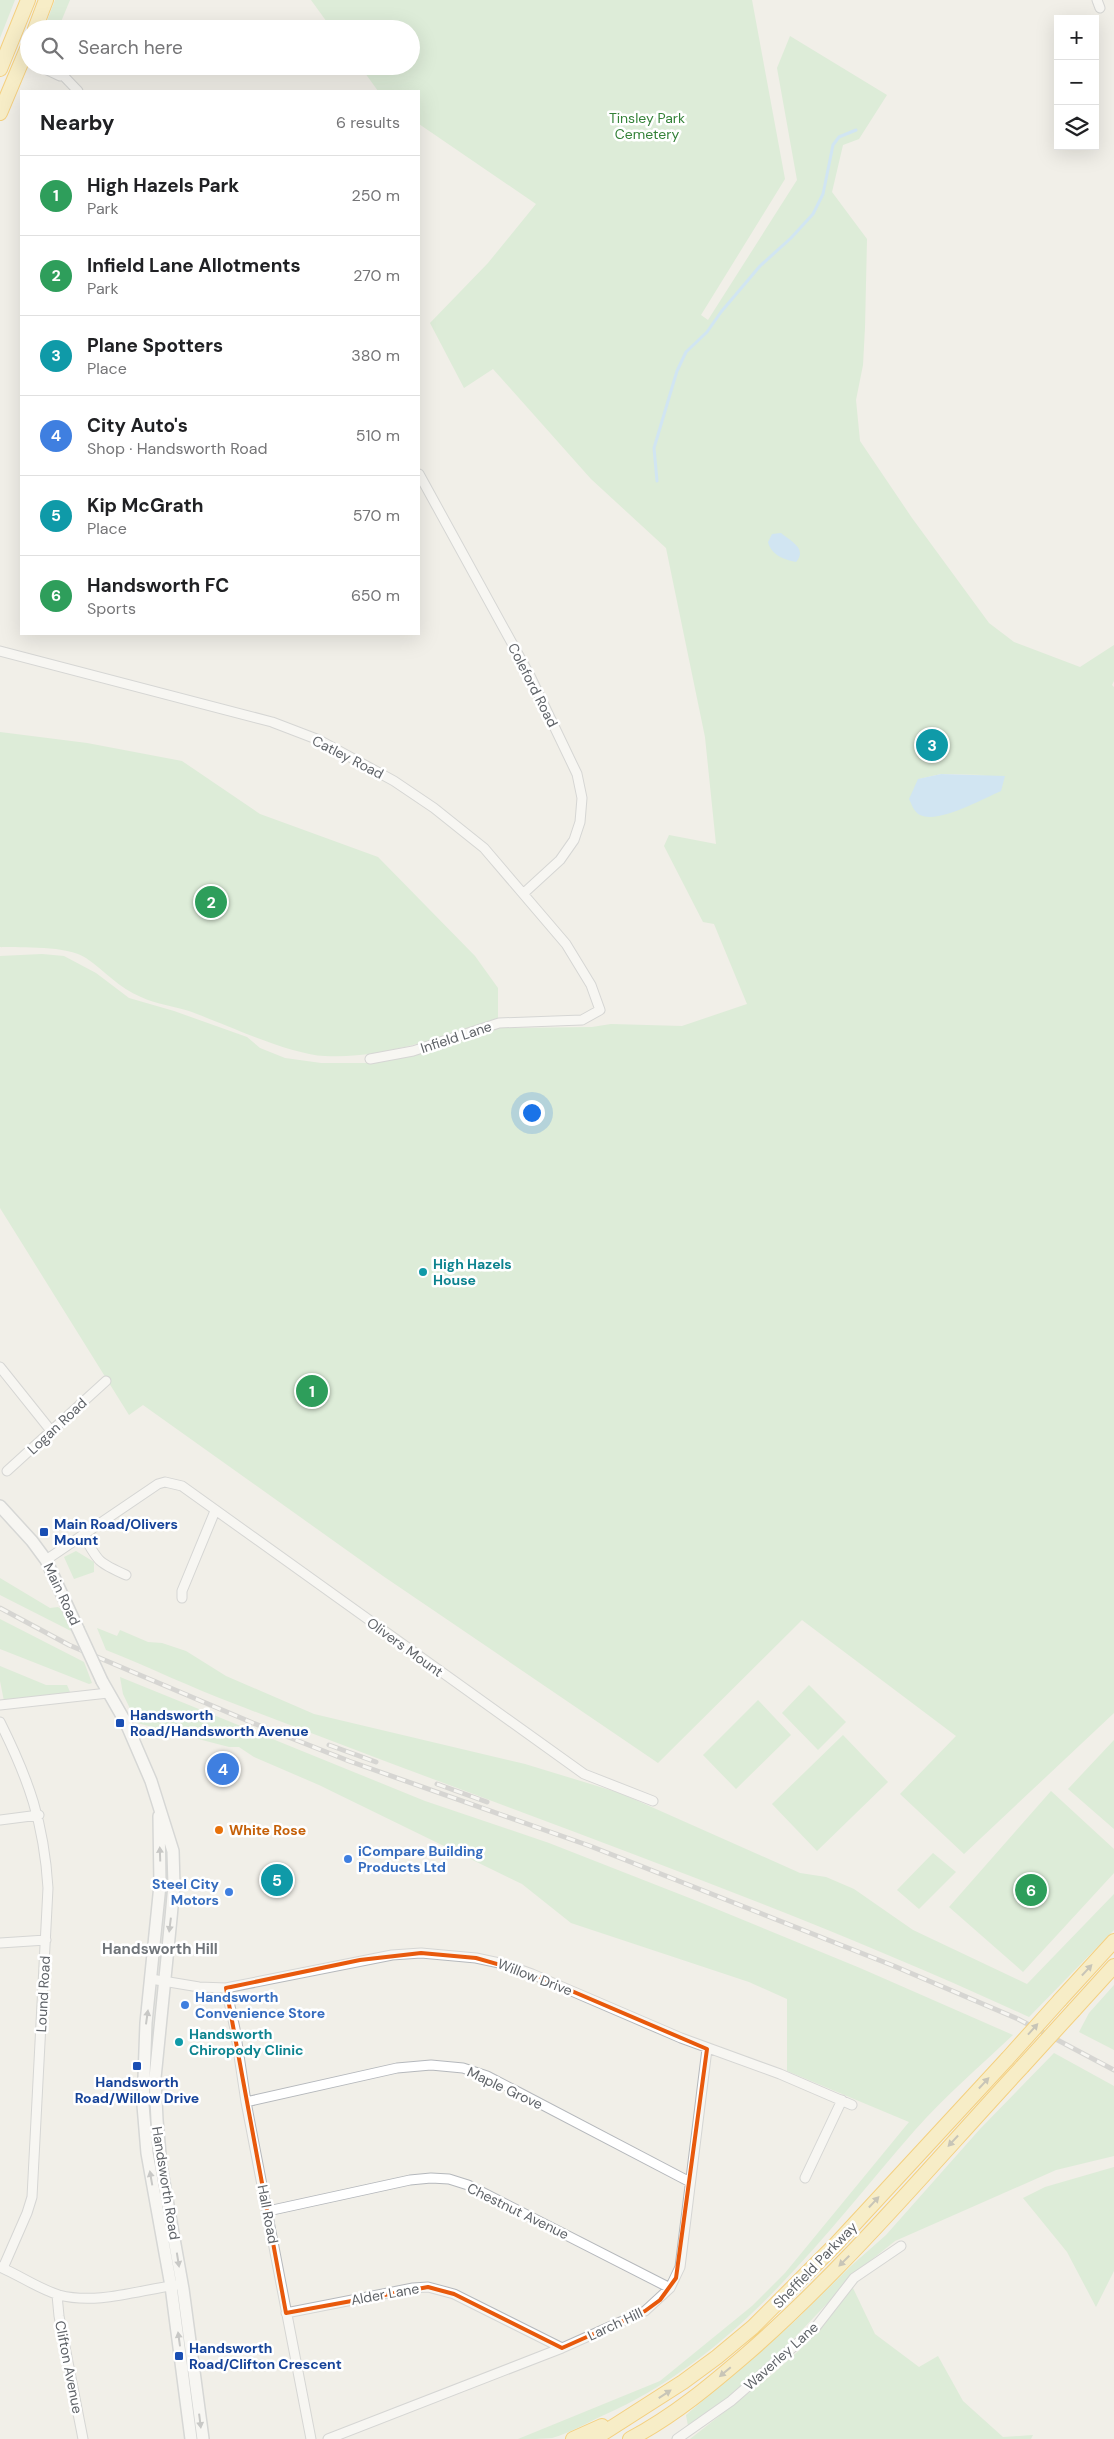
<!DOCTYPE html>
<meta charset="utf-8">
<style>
body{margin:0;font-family:"DM Sans",sans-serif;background:#f2f2f2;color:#202124}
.controls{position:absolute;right:15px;top:15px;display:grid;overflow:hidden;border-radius:0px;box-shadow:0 5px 20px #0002}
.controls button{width:45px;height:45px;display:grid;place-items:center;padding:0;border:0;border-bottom:1px solid #e0e0e0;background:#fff;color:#202124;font:25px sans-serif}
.you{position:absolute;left:531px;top:1112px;width:18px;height:18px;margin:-12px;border:4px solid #fff;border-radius:50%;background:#1a73e8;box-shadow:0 0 0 8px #1a73e833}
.badge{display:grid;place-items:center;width:32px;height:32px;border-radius:50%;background:#2563eb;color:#fff;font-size:16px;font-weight:700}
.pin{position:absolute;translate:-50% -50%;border:2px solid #fff;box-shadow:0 1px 5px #0006}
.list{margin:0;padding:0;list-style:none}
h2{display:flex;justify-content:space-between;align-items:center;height:65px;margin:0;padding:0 20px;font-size:21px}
h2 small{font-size:16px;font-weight:400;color:#757577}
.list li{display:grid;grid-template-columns:32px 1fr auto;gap:15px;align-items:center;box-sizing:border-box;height:80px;padding:0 20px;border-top:1px solid #e0e0e0}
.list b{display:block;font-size:19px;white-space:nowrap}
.list p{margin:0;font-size:16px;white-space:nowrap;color:#757577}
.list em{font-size:16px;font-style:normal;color:#757577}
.icon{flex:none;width:28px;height:28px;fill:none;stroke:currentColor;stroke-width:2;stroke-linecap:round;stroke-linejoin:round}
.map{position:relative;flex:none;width:1114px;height:2439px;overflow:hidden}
.search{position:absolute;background:#fff;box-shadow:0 5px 20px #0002;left:20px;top:20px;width:400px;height:55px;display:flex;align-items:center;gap:12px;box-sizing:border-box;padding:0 18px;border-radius:28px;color:#757577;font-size:19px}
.panel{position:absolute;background:#fff;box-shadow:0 5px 20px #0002;left:20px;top:90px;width:400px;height:545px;border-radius:0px}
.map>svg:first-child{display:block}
.green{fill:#c5e8c5;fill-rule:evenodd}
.water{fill:#aadaff}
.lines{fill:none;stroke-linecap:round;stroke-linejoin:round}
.stream{stroke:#aadaff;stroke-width:3}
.minor-casing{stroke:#b5b8bc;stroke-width:11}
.secondary-casing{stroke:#b6babf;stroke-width:14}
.trunk-casing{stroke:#f9ab00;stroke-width:16}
.minor{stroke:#fff;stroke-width:9}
.secondary{stroke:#fff;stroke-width:11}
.trunk{stroke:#feeaa1;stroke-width:14}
.rail-casing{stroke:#b6b7b8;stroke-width:5}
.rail{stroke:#fff;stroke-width:3;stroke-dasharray:9;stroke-linecap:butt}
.secondary-bridge-casing{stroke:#b6babf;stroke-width:14;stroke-linecap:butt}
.trunk-bridge-casing{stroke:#f9ab00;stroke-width:16;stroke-linecap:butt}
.secondary-bridge{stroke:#fff;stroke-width:11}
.trunk-bridge{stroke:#feeaa1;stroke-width:14}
.oneway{fill:#979a9d}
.oneway2{fill:#97927c}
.marked{fill:none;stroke:#e8590c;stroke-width:4;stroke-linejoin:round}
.culture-dot{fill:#0f9aa8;stroke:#fff;stroke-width:2}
.transit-dot{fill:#1a4fb4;stroke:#fff;stroke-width:2}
.food-dot{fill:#e8710a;stroke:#fff;stroke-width:2}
.shop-dot{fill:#3f7fe0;stroke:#fff;stroke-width:2}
.labels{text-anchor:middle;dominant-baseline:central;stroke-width:5;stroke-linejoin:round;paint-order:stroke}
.park-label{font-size:14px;fill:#348238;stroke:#fff}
.street-label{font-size:14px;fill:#5f6368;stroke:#fff}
.culture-label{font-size:14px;font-weight:bold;fill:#0d838f;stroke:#fff;text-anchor:start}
.transit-label{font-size:14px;font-weight:bold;fill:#164399;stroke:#fff;text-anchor:start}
.food-label{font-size:14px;font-weight:bold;fill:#c56008;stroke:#fff;text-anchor:start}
.shop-label{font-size:14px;font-weight:bold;fill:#366cbe;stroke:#fff;text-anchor:start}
.neighbourhood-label{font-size:15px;font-weight:bold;fill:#70757a;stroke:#fff}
</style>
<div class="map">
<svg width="1114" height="2439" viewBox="0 0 1114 2439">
<rect width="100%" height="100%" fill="#f1efe8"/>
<!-- green -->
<path class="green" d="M0,0H15L0,38Z
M55,0H70L58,29H44Z
M311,0H752L785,179L701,315L708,320L797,180L777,68L790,36L887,95L859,139L843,145L832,192L867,239L865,327L863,365L856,400L860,441L912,518L989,623L1014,642L1080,667L1114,645V681L1112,685L1114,687V1713L964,1854L900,1794L956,1736L802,1620L658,1763L383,1576L143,1405L129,1415L0,1208V956L42,954L64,956L96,973L129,998L174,1011L247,1037L260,1048L285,1058L321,1063H375L410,1056L466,1035L500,1028L592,1027L611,1024L682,1026L747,1004L714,924L703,922L664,846L669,835L716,844L705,737L666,548L591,479L493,369L464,388L430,323L488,263L536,204L419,124V91H378L360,66H411V29H332ZM941,774L986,775L919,779Z
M0,732L87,743L182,761L260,814L378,857L475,956L498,988V1018C442,1036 385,1059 325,1056C288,1054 225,1024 189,1011C173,1006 156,1004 141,997C119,988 105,971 86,958C66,945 23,948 0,947Z
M76,1551L94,1562V1572L74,1579L64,1557Z
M0,1578L50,1608L58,1607L61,1609L71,1631L0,1595Z
M0,1619L84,1662L92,1683L89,1684L0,1649Z
M97,1628L117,1636L120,1630L148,1642L162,1643L186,1651L226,1676L314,1714L525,1764L620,1793L800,1873L826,1877L854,1889L913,1930L1027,1984L1114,1894V1930L1029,2017C771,1898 500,1807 235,1704C192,1688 149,1667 106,1650Z
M0,1666L46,1685H67L72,1697L4,1701L0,1681Z
M120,1677L425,1801L549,1843L697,1901L860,1968L1013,2035C980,2066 945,2096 915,2130C822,2237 738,2356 604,2415C587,2423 569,2433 552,2438C542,2439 528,2439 518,2439L660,2381L752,2306L785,2273L909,2122L787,2071V1999L749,1982L571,1923L522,1884L319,1785L254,1757L239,1747H229L137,1723L123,1694Z
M809,1685L846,1722L818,1750L782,1713Z
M758,1700L791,1735L736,1789L703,1755Z
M843,1735L888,1782L817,1851L772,1804Z
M1114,1740V1829L1068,1789Z
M1051,1791L1114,1849V1873L1023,1972L949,1907Z
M933,1853L956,1872L919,1909L897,1890Z
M1114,1985V2050L1079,2032L1089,2013Z
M1054,2053L1114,2086V2156L1056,2170L895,2241L860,2269L778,2355L731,2395L688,2426L686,2415L795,2321L852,2265L886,2235L980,2129Z
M1114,2167V2271L1096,2307L1067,2252L1023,2198L1045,2187Z
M852,2286L875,2334L919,2367L938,2356L963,2401L1003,2437L1033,2435L1031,2439H690L774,2373L806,2344Z"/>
<!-- water -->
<path class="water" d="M781,533C790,541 808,548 796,562C785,560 771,555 768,542L772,534Z
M941,774L1005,776L1001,791C982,799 939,824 920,815C914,812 912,805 909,799L918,779Z"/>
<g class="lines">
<!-- stream -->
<path class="stream" d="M657,481L654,448L677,371L686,352L707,332L721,312L760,266L791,238L813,214L823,194L833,145L839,137L856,130"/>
<!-- minor casing -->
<g class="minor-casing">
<path id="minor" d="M1097,0L1100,8
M39,66L60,76
M54,66L78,91
M419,474L530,676L577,774L582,798L580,822L574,840L560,860L524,893
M0,651L272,722L319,740L394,781L434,808L484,848L566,944L591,985L600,1010L582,1020L499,1023L413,1051L370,1059
M0,1367L52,1432
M7,1471L106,1381
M84,1536C98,1562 99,1563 126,1575
M46,1560L158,1484L165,1482L182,1486L584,1774L653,1801
M182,1598V1591L215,1511
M0,1705L108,1693
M0,1722C29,1780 44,1823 48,1888L32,2197L27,2213L3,2268
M0,1820L39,1815
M0,1943L46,1940
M151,1979L199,1987L226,1988L392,1955L421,1953L476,1958L504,1964L532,1974L681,2038L780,2074L852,2105
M226,1988L235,2029L246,2102L311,2439
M246,2102L397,2068L431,2065L463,2068L487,2076L518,2092L690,2182
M805,2178L842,2100
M268,2211L410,2180L431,2178L449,2179L468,2185L670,2288
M0,2267C19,2275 39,2289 59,2295C97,2305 139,2290 177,2285
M57,2295L59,2316L83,2439
M286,2313L413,2288L428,2287L454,2294L562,2348
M328,2439L562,2348L645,2311L670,2288L680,2267L707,2049
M677,2439L731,2401L815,2328L854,2278L901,2246"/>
</g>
<!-- secondary casing -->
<g class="secondary-casing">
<path id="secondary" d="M0,1506L32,1541L46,1560L78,1629
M102,1681L126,1723L151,1781L173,1851L174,1885L171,1918L155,2078L157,2120L161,2166L183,2289L203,2439
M159,1816L160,1885L146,2023L143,2105L147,2153L171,2286L191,2439"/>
</g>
<!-- trunk casing -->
<g class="trunk-casing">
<path id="trunk" d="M35,29L46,0
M0,69L28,0
M0,113L29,44
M1060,2000L1114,1941
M1074,2010L1114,1966
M573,2439L602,2426
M594,2439L683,2382L717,2357L753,2327L836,2244L1007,2059
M630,2439C674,2416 712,2384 749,2352C848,2265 933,2163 1022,2067"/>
</g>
<!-- minor -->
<use href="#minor" class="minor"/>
<!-- secondary -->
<use href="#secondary" class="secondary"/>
<!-- trunk -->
<use href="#trunk" class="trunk"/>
<!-- rail casing -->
<g class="rail-casing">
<path id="rail" d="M0,1608L69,1645L253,1723L349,1761L590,1846L894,1966L1018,2019L1114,2070
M329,1745L376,1762
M437,1784L487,1802"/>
</g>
<!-- rail -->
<use href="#rail" class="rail"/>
<!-- secondary-bridge casing -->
<g class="secondary-bridge-casing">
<path id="secondary-bridge" d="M78,1629L102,1681"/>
</g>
<!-- trunk-bridge casing -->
<g class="trunk-bridge-casing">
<path id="trunk-bridge" d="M1007,2059L1060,2000
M1022,2067L1074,2010"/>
</g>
<!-- secondary-bridge -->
<use href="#secondary-bridge" class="secondary-bridge"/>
<!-- trunk-bridge -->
<use href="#trunk-bridge" class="trunk-bridge"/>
</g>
<!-- one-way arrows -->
<defs><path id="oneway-solid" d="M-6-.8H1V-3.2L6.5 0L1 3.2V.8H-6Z" transform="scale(1.25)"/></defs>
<g class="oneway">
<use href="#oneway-solid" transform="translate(160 1854) rotate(-92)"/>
<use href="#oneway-solid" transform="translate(170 1925) rotate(97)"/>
<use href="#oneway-solid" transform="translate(147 2017) rotate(-82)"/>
<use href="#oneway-solid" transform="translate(151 2178) rotate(-100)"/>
<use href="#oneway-solid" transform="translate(178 2260) rotate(81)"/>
<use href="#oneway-solid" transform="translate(179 2339) rotate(-98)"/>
<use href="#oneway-solid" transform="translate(200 2421) rotate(83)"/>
</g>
<g class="oneway2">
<use href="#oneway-solid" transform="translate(1087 1970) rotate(-47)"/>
<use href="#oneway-solid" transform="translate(1033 2029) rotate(-48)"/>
<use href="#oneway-solid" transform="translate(984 2083) rotate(-47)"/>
<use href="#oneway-solid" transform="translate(953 2141) rotate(133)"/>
<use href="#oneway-solid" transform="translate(874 2202) rotate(-47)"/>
<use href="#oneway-solid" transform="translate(844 2261) rotate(135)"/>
<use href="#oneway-solid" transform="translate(725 2372) rotate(140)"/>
<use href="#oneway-solid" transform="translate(665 2394) rotate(-33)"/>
</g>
<!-- marked area -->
<path d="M0 0H1114V2439H0ZM421,1953L476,1958L532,1974L707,2049L676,2278L660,2300L645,2311L562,2348L454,2294L428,2287L286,2313L226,1988L360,1960Z" fill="#f1efe8" fill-opacity=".55" fill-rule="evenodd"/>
<path class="marked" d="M421,1953L476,1958L532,1974L707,2049L676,2278L660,2300L645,2311L562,2348L454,2294L428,2287L286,2313L226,1988L360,1960Z"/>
<!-- markers -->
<g class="culture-dot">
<circle cx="423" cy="1272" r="5"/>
<circle cx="179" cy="2042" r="5"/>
</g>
<g class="transit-dot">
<rect x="39" y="1527" width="10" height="10" rx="2.5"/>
<rect x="115" y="1718" width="10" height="10" rx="2.5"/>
<rect x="132" y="2061" width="10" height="10" rx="2.5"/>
<rect x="174" y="2351" width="10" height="10" rx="2.5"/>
</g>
<circle class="food-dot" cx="219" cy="1830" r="5"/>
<g class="shop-dot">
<circle cx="348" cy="1859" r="5"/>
<circle cx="229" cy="1892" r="5"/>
<circle cx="185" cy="2005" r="5"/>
</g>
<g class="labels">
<!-- park labels -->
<g class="park-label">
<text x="647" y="118">Tinsley Park<tspan x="647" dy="16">Cemetery</tspan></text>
</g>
<!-- street labels -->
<g class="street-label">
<text transform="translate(533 685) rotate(63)">Coleford Road</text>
<text transform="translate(348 757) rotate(27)">Catley Road</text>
<text transform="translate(456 1037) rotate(-18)">Infield Lane</text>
<text transform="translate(57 1426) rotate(-43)">Logan Road</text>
<text transform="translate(62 1594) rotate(65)">Main Road</text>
<text transform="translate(405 1647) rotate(36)">Olivers Mount</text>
<text transform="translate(535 1977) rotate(21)">Willow Drive</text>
<text transform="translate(43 1994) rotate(-87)">Lound Road</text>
<text transform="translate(505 2088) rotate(25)">Maple Grove</text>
<text transform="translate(166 2183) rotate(81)">Handsworth Road</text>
<text transform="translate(518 2211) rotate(26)">Chestnut Avenue</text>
<text transform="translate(268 2214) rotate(79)">Hall Road</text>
<text transform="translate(815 2265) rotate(-46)">Sheffield Parkway</text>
<text transform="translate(385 2294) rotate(-10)">Alder Lane</text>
<text transform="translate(615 2324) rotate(-25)">Larch Hill</text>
<text transform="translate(781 2356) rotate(-42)">Waverley Lane</text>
<text transform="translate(69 2367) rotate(79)">Clifton Avenue</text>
</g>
<!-- culture labels -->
<g class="culture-label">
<text x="433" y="1264">High Hazels<tspan x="433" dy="16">House</tspan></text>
<text x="189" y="2034">Handsworth<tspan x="189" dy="16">Chiropody Clinic</tspan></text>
</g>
<!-- transit labels -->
<g class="transit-label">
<text x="54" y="1524">Main Road/Olivers<tspan x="54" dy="16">Mount</tspan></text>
<text x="130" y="1715">Handsworth<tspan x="130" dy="16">Road/Handsworth Avenue</tspan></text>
<text x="137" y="2082" text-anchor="middle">Handsworth<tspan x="137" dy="16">Road/Willow Drive</tspan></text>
<text x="189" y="2348">Handsworth<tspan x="189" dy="16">Road/Clifton Crescent</tspan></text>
</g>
<!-- food labels -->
<g class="food-label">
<text x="229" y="1830">White Rose</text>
</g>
<!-- shop labels -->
<g class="shop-label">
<text x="358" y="1851">iCompare Building<tspan x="358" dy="16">Products Ltd</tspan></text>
<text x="219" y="1884" text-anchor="end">Steel City<tspan x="219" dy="16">Motors</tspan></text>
<text x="195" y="1997">Handsworth<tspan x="195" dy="16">Convenience Store</tspan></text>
</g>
<!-- neighbourhood labels -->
<g class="neighbourhood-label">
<text x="160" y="1949">Handsworth Hill</text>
</g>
</g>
</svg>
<div class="controls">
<button>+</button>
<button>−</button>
<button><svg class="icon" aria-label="layers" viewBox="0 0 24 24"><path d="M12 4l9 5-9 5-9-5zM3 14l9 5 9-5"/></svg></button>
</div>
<div class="you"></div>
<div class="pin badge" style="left:312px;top:1391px;background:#2e9e5b">1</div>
<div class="pin badge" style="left:211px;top:902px;background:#2e9e5b">2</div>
<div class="pin badge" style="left:932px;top:745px;background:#0f9aa8">3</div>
<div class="pin badge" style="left:223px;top:1769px;background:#3f7fe0">4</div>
<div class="pin badge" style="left:277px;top:1880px;background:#0f9aa8">5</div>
<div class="pin badge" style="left:1031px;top:1890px;background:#2e9e5b">6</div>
<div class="search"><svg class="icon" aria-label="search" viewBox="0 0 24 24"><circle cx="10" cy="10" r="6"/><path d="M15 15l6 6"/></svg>Search here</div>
<section class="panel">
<h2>Nearby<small>6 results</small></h2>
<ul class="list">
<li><span class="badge" style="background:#2e9e5b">1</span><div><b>High Hazels Park</b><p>Park</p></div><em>250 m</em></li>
<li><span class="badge" style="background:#2e9e5b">2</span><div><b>Infield Lane Allotments</b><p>Park</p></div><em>270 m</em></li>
<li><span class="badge" style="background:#0f9aa8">3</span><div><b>Plane Spotters</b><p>Place</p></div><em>380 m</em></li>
<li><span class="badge" style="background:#3f7fe0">4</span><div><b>City Auto's</b><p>Shop · Handsworth Road</p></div><em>510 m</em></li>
<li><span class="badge" style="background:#0f9aa8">5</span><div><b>Kip McGrath</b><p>Place</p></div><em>570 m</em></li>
<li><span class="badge" style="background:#2e9e5b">6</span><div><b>Handsworth FC</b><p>Sports</p></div><em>650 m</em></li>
</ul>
</section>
</div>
